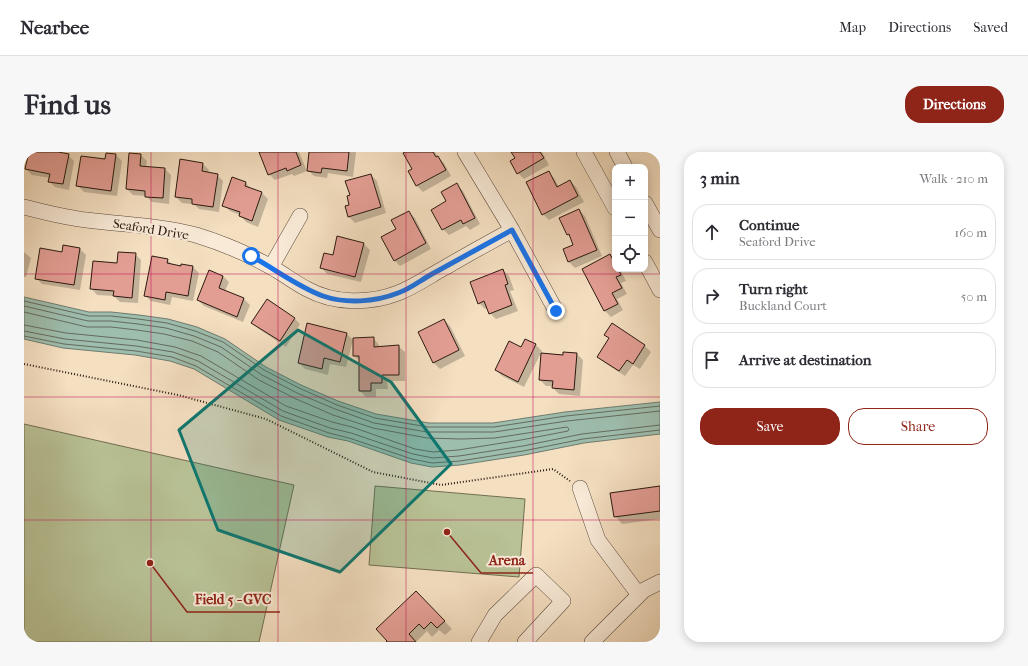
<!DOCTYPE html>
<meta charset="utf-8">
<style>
body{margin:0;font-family:"IM FELL French Canon",serif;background:#f7f7f7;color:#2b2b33}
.controls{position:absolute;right:12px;top:12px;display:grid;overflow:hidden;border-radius:8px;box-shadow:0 2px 10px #0003}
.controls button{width:36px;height:36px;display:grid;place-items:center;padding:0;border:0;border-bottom:1px solid #e1e1e2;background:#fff;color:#2b2b33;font:20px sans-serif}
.stop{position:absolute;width:12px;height:12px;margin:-9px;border:3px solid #1a73e8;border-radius:50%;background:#fff}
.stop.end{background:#1a73e8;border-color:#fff;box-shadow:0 1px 4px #0008}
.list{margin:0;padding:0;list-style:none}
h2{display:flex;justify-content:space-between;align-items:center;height:52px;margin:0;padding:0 16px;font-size:17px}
h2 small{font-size:13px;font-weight:400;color:#7c7c81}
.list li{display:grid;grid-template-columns:26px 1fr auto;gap:12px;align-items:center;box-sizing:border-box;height:56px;margin:0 8px 8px;padding:0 8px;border:1px solid #e1e1e2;border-radius:16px}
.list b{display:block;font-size:15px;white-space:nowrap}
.list p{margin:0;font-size:13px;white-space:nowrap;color:#7c7c81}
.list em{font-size:13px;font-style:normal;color:#7c7c81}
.actions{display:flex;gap:8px;padding:12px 16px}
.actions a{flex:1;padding:9px 0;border:1px solid #8f2418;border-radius:16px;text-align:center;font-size:14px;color:#8f2418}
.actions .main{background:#8f2418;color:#fff}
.icon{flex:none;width:22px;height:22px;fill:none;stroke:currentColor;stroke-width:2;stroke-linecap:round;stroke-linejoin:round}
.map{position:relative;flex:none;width:636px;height:490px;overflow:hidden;border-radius:16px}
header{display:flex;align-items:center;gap:24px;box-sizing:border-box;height:56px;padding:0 20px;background:#fff;border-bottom:1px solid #e1e1e2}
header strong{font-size:19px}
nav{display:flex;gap:22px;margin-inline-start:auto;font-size:14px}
.intro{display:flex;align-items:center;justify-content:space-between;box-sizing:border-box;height:96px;padding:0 24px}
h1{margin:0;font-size:28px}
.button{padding:10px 18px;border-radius:16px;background:#8f2418;color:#fff;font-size:14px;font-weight:700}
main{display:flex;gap:24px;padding:0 24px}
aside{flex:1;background:#fff;border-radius:16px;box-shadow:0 2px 10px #0003}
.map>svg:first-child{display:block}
.green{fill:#b8c296;stroke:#726e52}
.water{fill:#9dbdad;stroke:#6f7b6e}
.shadow{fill:#0003}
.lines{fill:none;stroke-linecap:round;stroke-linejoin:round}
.shore{stroke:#646b5e;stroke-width:1}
.building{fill:#e39e94;stroke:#2b190f}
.minor-casing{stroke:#5d4a3c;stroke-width:16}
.path{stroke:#2b190f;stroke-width:2;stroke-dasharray:1 2;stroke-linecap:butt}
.minor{stroke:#f8ead7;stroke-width:15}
.route{stroke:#1a73e8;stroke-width:5}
.marked{fill:#0f766e;fill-opacity:0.2;stroke:#0f766e;stroke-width:3;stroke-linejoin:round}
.grid{fill:none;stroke:#c2185b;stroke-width:1;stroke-opacity:0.55}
.labels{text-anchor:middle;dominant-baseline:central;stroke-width:4;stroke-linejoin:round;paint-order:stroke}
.street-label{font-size:13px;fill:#2b190f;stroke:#f8ead7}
.leader{fill:none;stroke:#8f2418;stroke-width:1.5}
.callout-dot{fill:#8f2418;stroke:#f8ead7;stroke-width:1.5}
.callout-label{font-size:14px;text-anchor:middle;font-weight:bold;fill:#8f2418;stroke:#f8ead7;stroke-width:4;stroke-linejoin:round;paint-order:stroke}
</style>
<header>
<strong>Nearbee</strong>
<nav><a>Map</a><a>Directions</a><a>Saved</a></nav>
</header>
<div class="intro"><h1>Find us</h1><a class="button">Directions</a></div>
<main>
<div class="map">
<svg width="636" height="490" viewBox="0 0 636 490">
<rect width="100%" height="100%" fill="#f4dfc1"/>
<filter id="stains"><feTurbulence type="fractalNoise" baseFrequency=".005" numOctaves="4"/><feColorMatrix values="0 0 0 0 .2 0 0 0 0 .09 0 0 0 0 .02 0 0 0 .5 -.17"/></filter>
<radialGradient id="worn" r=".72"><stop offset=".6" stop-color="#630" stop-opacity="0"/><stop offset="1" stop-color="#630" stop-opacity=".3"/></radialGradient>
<!-- green -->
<path class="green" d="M0,272L270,333L235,490H0Z
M351,334L501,347L495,425L345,413Z"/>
<!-- water -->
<path class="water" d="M0,145L65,160H87L115,163L144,167L173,175L201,187L242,215L277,233L314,249L352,262L405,271H469L541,260L636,250V282L560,291L500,303L436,313L408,315L387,311L324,289L304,285L255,268L170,217L146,209L111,203L39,196L0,187Z"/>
<!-- shadow -->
<path class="shadow" d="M6,0H29L44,3L50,9L45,38L31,35L25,29L26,26L8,23L2,17Z
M236,0H275L283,19L270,24L268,22L251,28L245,22Z
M286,0H332L329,25L304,21L303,26L290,24L284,18Z
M383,0H411L414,5L420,11L427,24L399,40L393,34L385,19L389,17Z
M488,0H518L525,13L500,27L494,21L492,7Z
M82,2L92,3L98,9L93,44L60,40L54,34L82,9Z
M117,3L123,9L122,15L141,17L147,23L145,52L128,50L122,44L109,43L103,37Z
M179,12L185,18L184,21L193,23L199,29L195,60L175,57L170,52L158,51L152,45Z
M524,20L530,26L535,35L546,29L552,35L560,50L525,68L519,62Z
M347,23L353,29L362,61L331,71L325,65L327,44Z
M222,31L228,38L238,41L244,47L234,75L222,70L216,63L206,59L200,53Z
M433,33L439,39L456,72L446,78L442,74L425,83L419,77L424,50Z
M555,58L561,64L578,104L551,116L545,110L540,98L550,93L547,86L544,83L537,66Z
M385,60L391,66L407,97L376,114L370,108L373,78Z
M340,92L346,98L337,130L303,122L297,115L309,104Z
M56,97L62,103L56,138L18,132L12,126L39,101Z
M0,100L7,106L2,125H0Z
M111,102L117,108L114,151L96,150L90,144L73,143L67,136L94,112Z
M586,103L591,109V117H596L602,129L597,131L603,142L593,147L599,158L587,165L581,159L559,117Z
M143,108L149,113L169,115L175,121L169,149L148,145L146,153L127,149L121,143Z
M479,118L485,124L490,138L486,139L494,159L472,167L466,161L464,156L461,157L455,151Z
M199,124L205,130L201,139L220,147L226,153L219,170L180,154L174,148Z
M270,166L276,172L262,195L235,177L229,171Z
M420,168L426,174L441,204L416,217L410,211L395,180Z
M588,172L621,194L627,200L616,217L609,213L601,224L581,211L575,205L586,187L581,183Z
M323,182L329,188L322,215L306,212L304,223L281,217L275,211Z
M349,186L355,193V195L374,194L381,200V229H363L364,237H352V245H342L336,239V209L330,204Z
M502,188L512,193L518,199L500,235L478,224L472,218L498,197Z
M553,202L559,208L556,244L535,242L529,236V234H522L516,228L540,204Z
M636,335V367L598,372L591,364Z
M400,448L428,477L421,483L415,478L408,485L403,479L392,490H364Z"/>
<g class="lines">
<!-- shore -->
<path class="shore" d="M0,149L65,164H87L114,167L143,171L171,179L199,190L240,218L275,236L313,253L351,266L404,275H470L542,264L636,254
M0,154L64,169H87L114,172L142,176L170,184L197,195L238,223L273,241L311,257L350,271L403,280H470L543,269L636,259
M0,160L63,175H87L113,178L140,182L168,189L194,200L235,228L270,246L309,263L349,276L403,286L437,287L471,286L543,275L545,277L544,279L497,288L434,298L409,300L391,297L328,275L308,270L262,254L177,204L151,195L113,188L42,181L0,173
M0,179L41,187L112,194L149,200L174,209L259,259L306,276L327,281L389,302L409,306L435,304L499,294L558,282L636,273
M0,184L40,192L112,199L148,205L172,214L257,264L305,281L325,286L388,307L408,311L436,309L499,299L559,287L636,278"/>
</g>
<!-- building -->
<path class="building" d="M5,0H34L45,2L39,32L24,30L26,22L1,17Z
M235,0H272L277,13L263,19L262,16L244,23Z
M285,0H325L323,19L298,16L297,21L283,19Z
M381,0H409L412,5L414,4L422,18L392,34L384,19L388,17L379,1Z
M487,0H516L520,6L493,22L486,9L491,6Z
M82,1L92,2L87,39L52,34L57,4L81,7Z
M105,1L117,2L116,14L141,16L139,46L121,45V39L102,37Z
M156,7L179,11L178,19L194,22L189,55L168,52V47L151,45Z
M525,19L533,35L546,28L554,44L518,63L502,30Z
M347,22L357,55L324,65L321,54L325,53L323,44L326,43L321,29Z
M208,25L222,30L221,34L238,40L228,69L215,64L216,60L198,54Z
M433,31L451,66L439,72L437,68L418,78L407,58L422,49L417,40Z
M555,57L573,98L544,110L539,97L549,93L545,82L543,83L535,66Z
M385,59L402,91L370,109L357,85L372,77L367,68Z
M313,84L340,91L331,125L296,116L300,101L309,103Z
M39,93L56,96L50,133L11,127L16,96L38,100Z
M94,100L112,101L108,146L89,144L90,139L66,137L69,109L93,111Z
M586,102L591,112V117H594L597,123L592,125L598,136L588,141L594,152L580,159L558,117Z
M128,104L144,107L143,111L157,114V112L169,114L164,144L142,140L141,148L120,144Z
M479,117L484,132L481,133L488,153L465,162L460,149L454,152L446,130Z
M185,118L199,124L195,136L220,146L213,165L173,148Z
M243,147L271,166L256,189L227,171Z
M420,167L435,198L409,211L394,180Z
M283,171L323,181L316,210L300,206L298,217L274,211Z
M588,171L621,193L609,212L603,208L595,219L573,205L585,186L580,183Z
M350,185V195L375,193V223H358V231H347V239H335V204H329V186Z
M501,187L512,192L494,230L471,218L485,189L497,195Z
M539,200L553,201L550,238L528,236L529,229L515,228L517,201L539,203Z
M636,334V359L590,365L586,341Z
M392,439L421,469L413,476L407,470L400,477L395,472L385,482L392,490H362L363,489L352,477Z"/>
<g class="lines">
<!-- minor casing -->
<g class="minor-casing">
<path id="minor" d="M441,0L488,78L532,159
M560,0L591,56
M593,0L601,15
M621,51L636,78
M0,55C23,61 47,67 71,69C105,73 139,74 172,83C198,91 224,102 247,115C260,122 271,131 283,137C310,152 346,152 374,141C390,135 407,123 422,115C444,102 466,90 488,78
M621,110L636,138
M247,115L276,64
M556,336L574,388L615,443
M455,490L471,463L512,423L539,449L501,490
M568,490L620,438L636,430"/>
</g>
<!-- path -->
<path class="path" d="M0,212L154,243L242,267L349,320L417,333L529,317L546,329"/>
<!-- minor -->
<use href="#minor" class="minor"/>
</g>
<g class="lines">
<!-- route -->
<path class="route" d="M227,104C251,117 274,135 299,144C322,152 351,150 374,141C386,137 397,128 408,122C435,107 461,93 488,78L532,159"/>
</g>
<!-- marked area -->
<path class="marked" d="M274,178L367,230L427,312L316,420L194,378L155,278Z"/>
<!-- grid -->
<path class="grid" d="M127,0V490M254,0V490M382,0V490M509,0V490M0,122H636M0,245H636M0,368H636"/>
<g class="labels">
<!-- street labels -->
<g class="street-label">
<text transform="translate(127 77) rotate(9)">Seaford Drive</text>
</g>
</g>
<!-- callouts -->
<path class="leader" d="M423 380L457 421H509M126 411L163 460H256"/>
<g class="callout-dot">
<circle cx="423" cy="380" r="4"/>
<circle cx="126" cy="411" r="4"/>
</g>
<g class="callout-label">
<text x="483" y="413">Arena</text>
<text x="209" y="452">Field 5 - GVC</text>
</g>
<rect width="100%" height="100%" filter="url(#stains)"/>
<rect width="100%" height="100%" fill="url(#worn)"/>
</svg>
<div class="controls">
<button>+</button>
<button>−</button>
<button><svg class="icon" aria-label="locate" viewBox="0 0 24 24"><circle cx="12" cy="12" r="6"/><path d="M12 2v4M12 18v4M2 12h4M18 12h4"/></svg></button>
</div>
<div class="stop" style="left:227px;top:104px"></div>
<div class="stop end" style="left:532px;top:159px"></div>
</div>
<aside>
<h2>3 min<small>Walk · 210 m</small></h2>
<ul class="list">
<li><svg class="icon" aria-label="ahead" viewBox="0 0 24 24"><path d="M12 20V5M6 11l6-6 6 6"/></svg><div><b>Continue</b><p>Seaford Drive</p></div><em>160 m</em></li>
<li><svg class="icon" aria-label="right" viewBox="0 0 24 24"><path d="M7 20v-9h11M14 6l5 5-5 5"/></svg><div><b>Turn right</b><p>Buckland Court</p></div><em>50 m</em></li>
<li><svg class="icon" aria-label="arrive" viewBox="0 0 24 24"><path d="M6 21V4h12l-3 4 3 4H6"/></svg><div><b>Arrive at destination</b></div></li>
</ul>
<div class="actions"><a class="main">Save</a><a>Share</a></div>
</aside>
</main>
